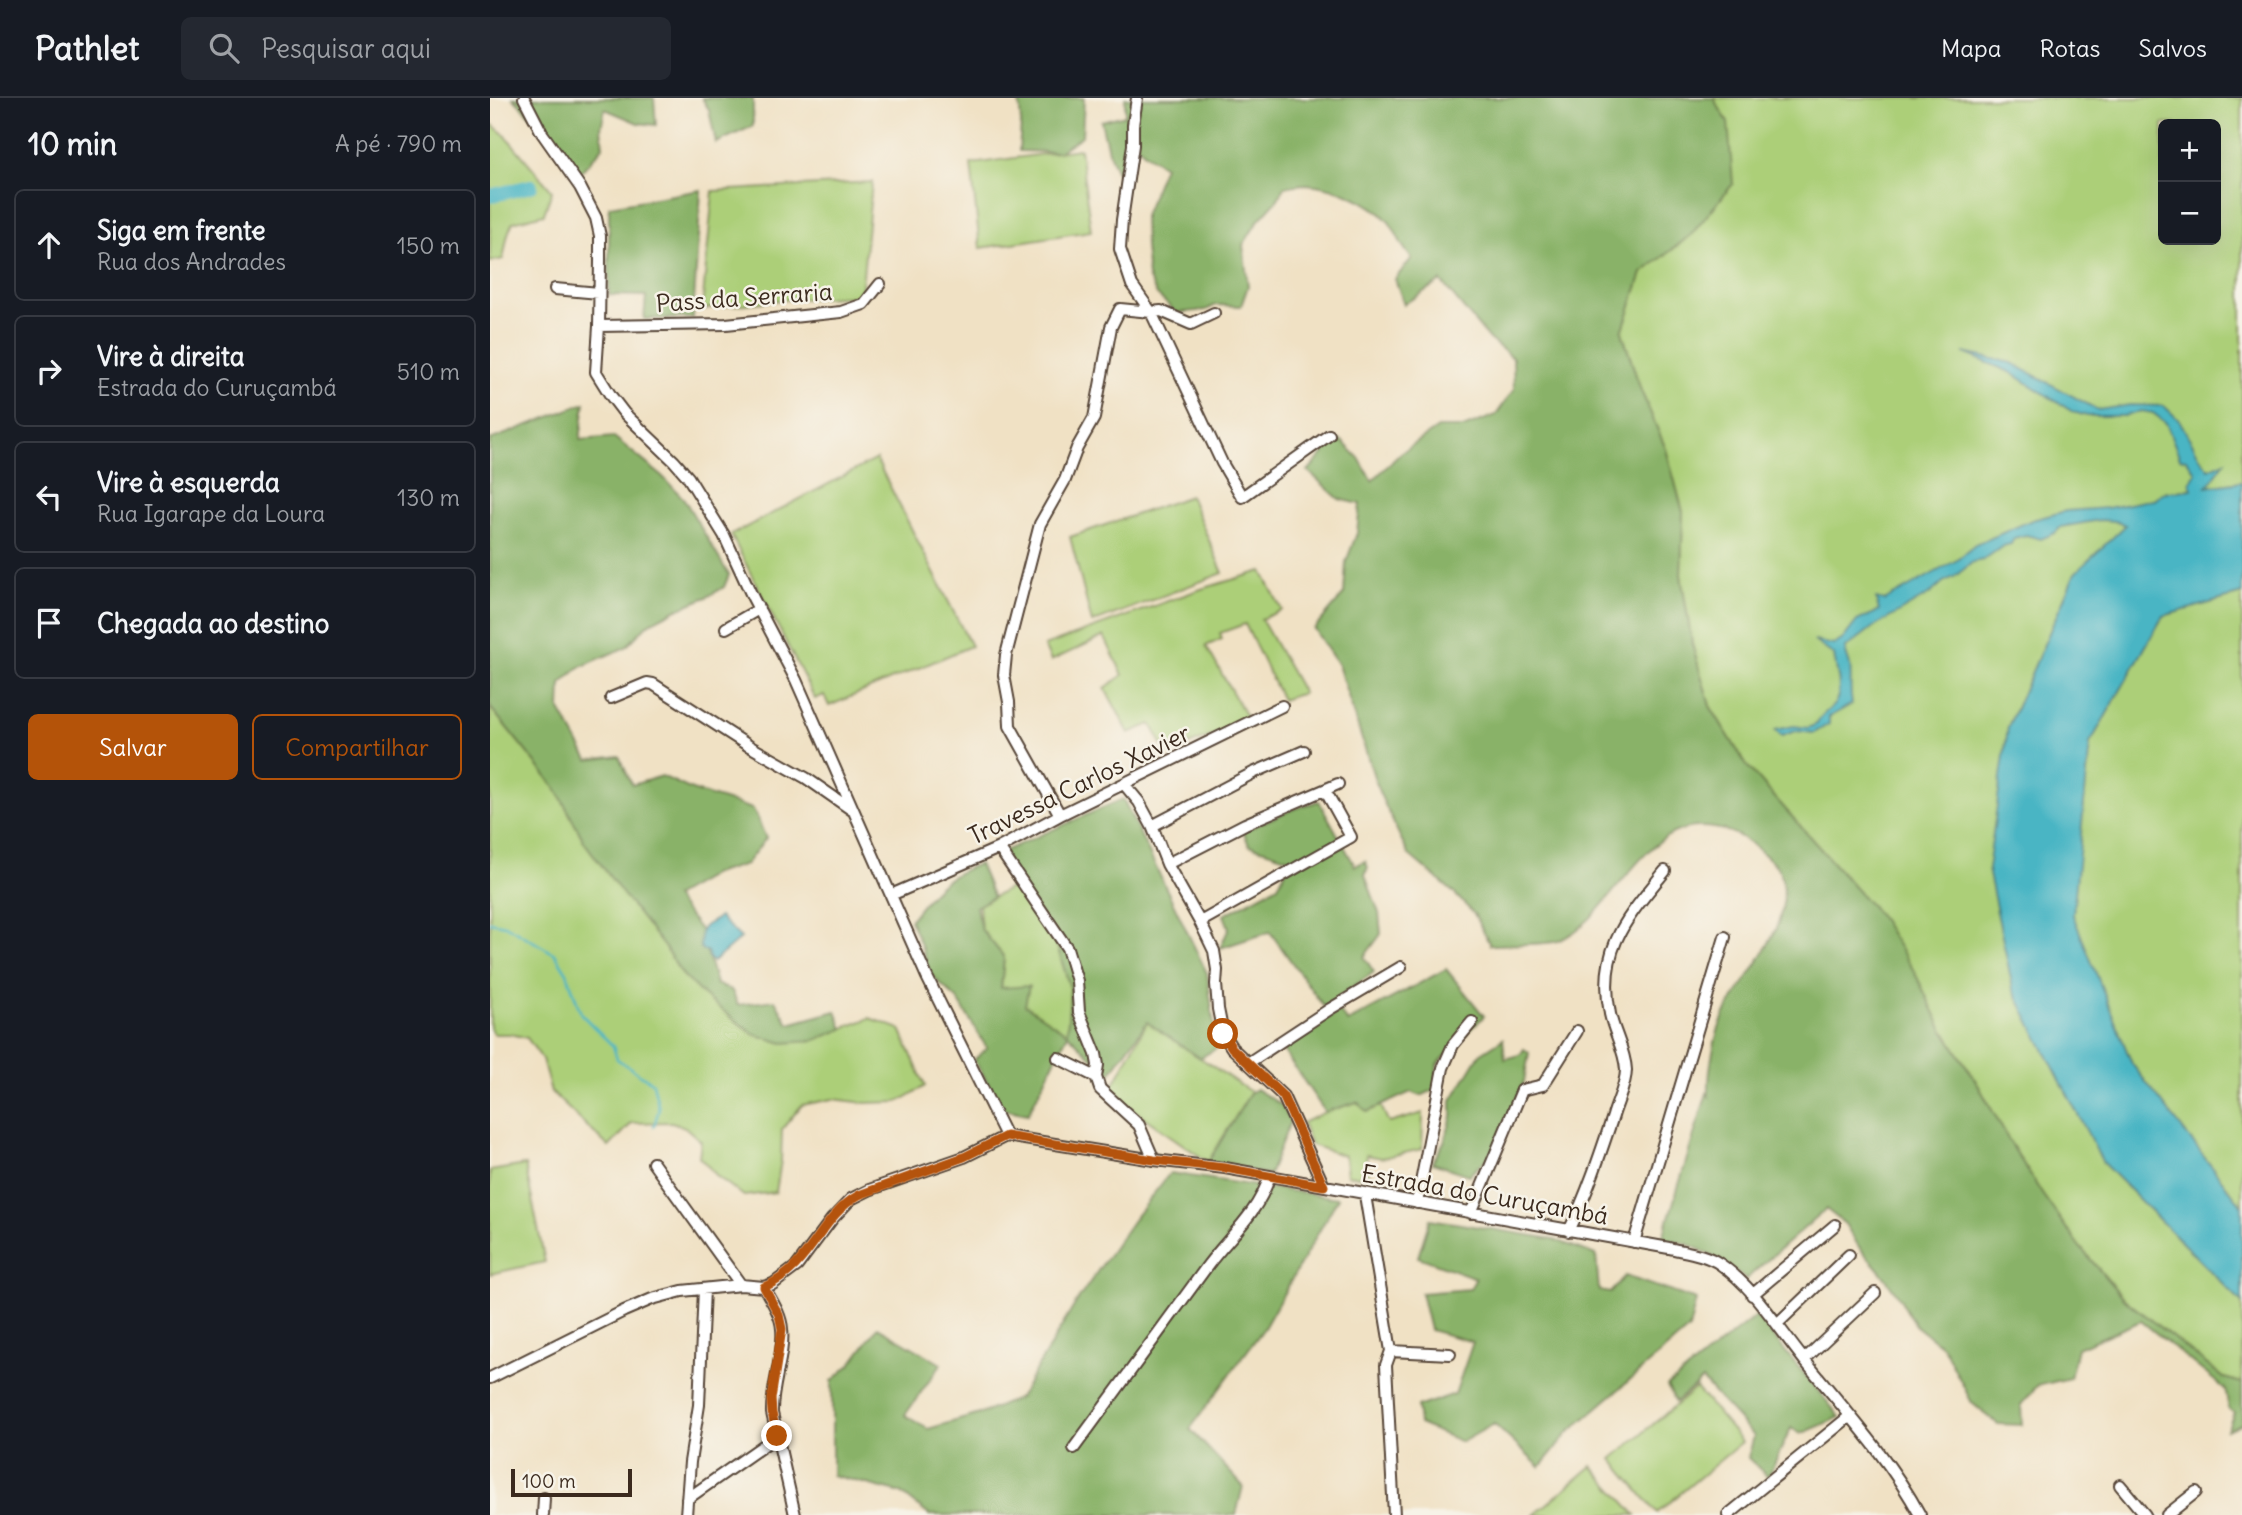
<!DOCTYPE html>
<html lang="pt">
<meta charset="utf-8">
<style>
body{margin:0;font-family:Delius,sans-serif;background:#242831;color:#f1f3f6}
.controls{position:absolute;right:21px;top:21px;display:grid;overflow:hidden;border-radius:10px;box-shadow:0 7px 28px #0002}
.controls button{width:63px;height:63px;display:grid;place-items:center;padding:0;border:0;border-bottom:2px solid #363941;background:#171b24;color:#f1f3f6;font:35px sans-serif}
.scale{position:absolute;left:21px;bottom:18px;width:121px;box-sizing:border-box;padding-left:7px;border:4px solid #3b2a1e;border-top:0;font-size:19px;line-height:24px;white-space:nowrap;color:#3b2a1e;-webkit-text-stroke:5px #f7f3e8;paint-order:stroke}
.stop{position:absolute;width:21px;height:21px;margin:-16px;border:5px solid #b45309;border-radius:50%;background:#fff}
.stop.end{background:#b45309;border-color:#fff;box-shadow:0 2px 7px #0008}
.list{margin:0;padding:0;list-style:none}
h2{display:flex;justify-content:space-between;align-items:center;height:91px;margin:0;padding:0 28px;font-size:30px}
h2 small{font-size:23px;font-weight:400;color:#9ea1a6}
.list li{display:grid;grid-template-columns:46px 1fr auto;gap:21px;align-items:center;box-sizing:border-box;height:112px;margin:0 14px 14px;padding:0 14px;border:2px solid #363941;border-radius:10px}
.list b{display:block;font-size:26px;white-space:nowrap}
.list p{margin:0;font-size:23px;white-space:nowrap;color:#9ea1a6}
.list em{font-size:23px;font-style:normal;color:#9ea1a6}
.actions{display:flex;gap:14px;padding:21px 28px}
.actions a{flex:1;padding:16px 0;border:2px solid #b45309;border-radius:10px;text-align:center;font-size:24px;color:#b45309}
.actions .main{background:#b45309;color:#fff}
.icon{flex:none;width:38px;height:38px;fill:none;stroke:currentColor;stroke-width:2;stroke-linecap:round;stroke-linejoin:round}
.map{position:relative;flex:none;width:1752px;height:1417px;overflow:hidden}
header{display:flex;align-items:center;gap:42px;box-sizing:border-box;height:98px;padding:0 35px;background:#171b24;border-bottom:2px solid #363941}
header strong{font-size:33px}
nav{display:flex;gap:38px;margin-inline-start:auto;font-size:24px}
.search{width:490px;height:63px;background:#242831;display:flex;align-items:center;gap:18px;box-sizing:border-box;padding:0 24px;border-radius:10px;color:#9ea1a6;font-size:26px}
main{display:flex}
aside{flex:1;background:#171b24}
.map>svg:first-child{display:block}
.green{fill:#accf78;stroke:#747c4b;stroke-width:2;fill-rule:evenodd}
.forest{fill:#89b268;stroke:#626e43;stroke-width:2}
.water{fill:#48b5c4;stroke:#427071;stroke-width:2}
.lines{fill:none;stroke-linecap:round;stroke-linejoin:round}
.stream{stroke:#48b5c4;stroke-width:2.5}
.river{stroke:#48b5c4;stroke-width:14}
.minor-casing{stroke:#564537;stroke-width:14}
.minor{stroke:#fff;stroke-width:10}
.route{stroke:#b45309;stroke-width:9}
.labels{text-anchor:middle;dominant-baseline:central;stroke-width:5;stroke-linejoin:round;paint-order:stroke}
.street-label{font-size:24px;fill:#3b2a1e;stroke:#f7f3e8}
</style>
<header>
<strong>Pathlet</strong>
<div class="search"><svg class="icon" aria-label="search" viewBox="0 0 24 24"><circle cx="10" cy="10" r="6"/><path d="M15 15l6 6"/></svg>Pesquisar aqui</div>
<nav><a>Mapa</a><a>Rotas</a><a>Salvos</a></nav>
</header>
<main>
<aside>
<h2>10 min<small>A pé · 790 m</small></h2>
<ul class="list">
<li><svg class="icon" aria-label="ahead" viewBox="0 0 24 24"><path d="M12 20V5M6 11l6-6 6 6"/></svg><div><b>Siga em frente</b><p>Rua dos Andrades</p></div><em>150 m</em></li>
<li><svg class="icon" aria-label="right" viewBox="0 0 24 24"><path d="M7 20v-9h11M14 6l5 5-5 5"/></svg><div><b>Vire à direita</b><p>Estrada do Curuçambá</p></div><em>510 m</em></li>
<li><svg class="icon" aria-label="left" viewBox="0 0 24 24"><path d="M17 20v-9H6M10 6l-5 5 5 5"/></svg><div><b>Vire à esquerda</b><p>Rua Igarape da Loura</p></div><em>130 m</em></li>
<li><svg class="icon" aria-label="arrive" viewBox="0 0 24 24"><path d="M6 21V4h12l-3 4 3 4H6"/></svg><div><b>Chegada ao destino</b></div></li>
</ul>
<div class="actions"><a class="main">Salvar</a><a>Compartilhar</a></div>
</aside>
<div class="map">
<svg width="1752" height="1417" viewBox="0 0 1752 1417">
<rect width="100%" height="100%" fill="#f7f3e8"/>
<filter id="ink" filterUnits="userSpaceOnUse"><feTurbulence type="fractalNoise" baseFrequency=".0143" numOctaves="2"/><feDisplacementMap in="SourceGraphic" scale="14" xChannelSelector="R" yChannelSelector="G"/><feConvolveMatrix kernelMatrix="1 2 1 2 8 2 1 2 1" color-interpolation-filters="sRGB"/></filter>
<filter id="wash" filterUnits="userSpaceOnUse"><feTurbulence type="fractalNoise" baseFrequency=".00686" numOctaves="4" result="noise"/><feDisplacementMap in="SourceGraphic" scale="28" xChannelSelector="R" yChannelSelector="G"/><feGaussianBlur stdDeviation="1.57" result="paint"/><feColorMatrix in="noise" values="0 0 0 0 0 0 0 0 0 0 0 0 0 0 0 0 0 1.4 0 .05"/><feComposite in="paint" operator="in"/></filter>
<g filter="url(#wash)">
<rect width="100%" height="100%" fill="#f0e1c4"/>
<!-- green -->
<path class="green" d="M1223,0H1752V384L1672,395L1585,476L1518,629L1613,1065L1752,1205V1285L1734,1280L1634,1201L1589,1148L1552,1096L1518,1041L1487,985L1451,928L1389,817L1257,668L1220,608L1202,546L1191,477L1193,414L1176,351L1151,293L1132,234L1152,175L1201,137L1238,24ZM1673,26H1726V142H1673Z
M0,25L15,37L62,93L54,116L23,124C15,138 17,146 13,161L0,164Z
M590,51L601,133L490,150L481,66Z
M382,84L371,198L290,202L212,211L223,93Z
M386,361L481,548L339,608L334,597L325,601L241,437Z
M700,398L733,475L602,525L580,439Z
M772,473L792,512L771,521L813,595L792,602L755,526L730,535L732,541L716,548L759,624L677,655L661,626L639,635L615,590L633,577L614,538L561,563L554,548L711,491Z
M1752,496V1108L1642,966L1582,818L1600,645L1673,518Z
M0,609L66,690L95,745L132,795L175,850L192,876L214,898L263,936L351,931L380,920L410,931L435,988L408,1004L375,1005L343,1001L312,1007L292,1031L291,1062L286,1094L254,1098L228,1079L209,1059L211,1043L195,1029L182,1024L142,1025L119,1049L61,994L52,961L37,940L21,936H4L0,930Z
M527,786L565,841L580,890L578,936L511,891L514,859L491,831L489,807Z
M657,924L761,994L718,1064L619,995Z
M867,1004L877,1014L891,1008L899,1025L933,1015L932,1051L892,1060L876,1057L879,1080L857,1077L855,1058L821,1047L812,1025L835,1014Z
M35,1067L55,1164L0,1176V1073Z
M1206,1290L1252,1344L1167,1415L1122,1361Z
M1102,1368L1146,1417H1044Z"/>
<!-- forest -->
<path class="forest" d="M23,0H164L166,27L148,25L115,11L111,30L113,49L89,76L66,44Z
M212,0H263V28L226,45L219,12Z
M529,0H594L592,38L568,54L529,53L531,25Z
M635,0H1223L1238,24L1243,86L1201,137L1152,175L1132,234L1151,293L1176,351L1193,414L1191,477L1202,546L1220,608L1257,668L1389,817L1424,873L1451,928L1487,985L1518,1041L1552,1096L1589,1148L1634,1201L1734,1280L1752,1285V1325L1737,1332L1744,1315L1739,1311L1735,1291L1651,1223L1587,1250L1580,1280L1547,1288L1531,1307L1532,1327L1508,1326L1482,1305L1453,1249L1425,1227L1409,1199L1390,1173L1369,1149L1355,1126L1336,1111L1256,1181C1236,1166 1198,1139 1172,1142L1217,995L1219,998C1218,974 1224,937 1235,916C1256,875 1310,822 1289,772C1286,765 1273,756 1267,750C1248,735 1233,729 1209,729C1149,729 1121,822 1068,843C1057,847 1015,846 1000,847L985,817L963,794L918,756L889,694L848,567L824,531L854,496L856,464L867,435L870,406L849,401L818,373L834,355L833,347L851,342L869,360L882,383L911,355L948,330H973L1006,317L1024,291L1023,260L999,241L951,183L914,206L905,181L922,160C911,150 908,136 899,124C880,102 844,88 816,86C809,86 801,88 794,89L788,101L768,123L753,147L758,188L751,208L726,207L716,212L687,215L667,197L658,179L655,149L654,118L674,68L657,57L638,39L628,77L618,53L611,23L635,17Z
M211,92L203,220L154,221L156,198L119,197V108Z
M95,305L90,342L124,339L173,379L194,401L239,477L234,489L217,499L187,511L158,526L136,549L88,570L71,586L70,612L98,662L129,658L142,687L172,678L202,692L263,711L276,740L256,766L224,776L184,799L211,833L226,886L242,893L248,907L285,902L299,926L346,913L353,931L323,943L293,945L263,936L213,897L192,876L175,850L132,795L95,745L66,690L0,609V342Z
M633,701L717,875L727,950L710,960L657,924L619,977L578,936L538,1016L514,1011L484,962L497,950L468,902L440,876L431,847L420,822C442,793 454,778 489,766L503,799L486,809L491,831L514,859L511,890L539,888L535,907L577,935L580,890L565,841L507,756Z
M829,703L865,768L875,763L878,769L875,777L889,815L891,836L874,859L884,874L834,909L780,834L730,850L739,830L734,817L788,788L802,761L759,747L753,733L801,712Z
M956,871L994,918L947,967L946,991L931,998L921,994L877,1014L867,1004L835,1014L791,949L849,913L858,924Z
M1013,941L1015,961L1030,957L1034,951L1039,955L1034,984L999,1059L979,1077L942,1065L955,1042L962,1018V1002L990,956Z
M766,991L793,1008L800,1024L779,1077L718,1064L761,994Z
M680,1075L848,1100L774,1230L700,1331L753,1388L746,1417H439L411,1395L342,1377V1283L361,1266L388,1229L451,1266L415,1317L438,1331L493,1315L529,1300L587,1203L643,1122Z
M940,1121L1063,1141L1106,1157L1109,1193L1120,1195L1135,1178L1206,1202L1199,1231L1078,1335L1050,1369L1004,1326L972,1344L929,1326L927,1309L965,1296L983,1244L940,1232L931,1195L980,1191L986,1180L928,1159Z
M1266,1218L1350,1319L1311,1336L1301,1330L1278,1379L1258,1360L1264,1338L1212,1282L1186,1304L1177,1288Z"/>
<!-- water -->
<path class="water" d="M1474,255L1522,265L1608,312L1640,307L1674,308L1689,322L1711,361L1719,371L1735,364L1717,389L1752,384V496L1673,518L1600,645L1583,817L1642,966L1752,1108V1205L1613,1065L1523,891L1498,771L1518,629L1585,475L1636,427L1624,423L1610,422L1571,429L1565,435L1551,441L1536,437L1524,440L1521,446L1513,448L1493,462L1483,464L1464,479L1453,484L1440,496L1382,530L1356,550C1355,558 1359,561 1360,568C1362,580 1359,591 1362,606L1339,619V626L1324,635L1306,633L1291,638L1285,632L1304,628L1318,630L1327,626C1332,616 1334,616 1342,609C1355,596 1346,572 1344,557L1324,543L1344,547L1353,541L1367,523L1389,513L1386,501L1394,503L1467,462L1485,447L1542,422L1576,413L1617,410L1665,401L1672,395L1702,391L1700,385L1706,374L1696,361L1690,360L1676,325L1663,315L1651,313L1636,318H1597L1583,314L1520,274Z
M229,819L251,840L223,864L219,860L217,853L212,852L210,847C212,841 209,836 212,831C214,826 225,823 229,819Z"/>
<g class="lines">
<!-- stream -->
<path class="stream" d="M0,824L15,827L65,856L77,875L91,916L123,948L127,961L163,985L169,1011L164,1028"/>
<!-- river -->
<path class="river" d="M0,98L41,88"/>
</g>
</g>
<g filter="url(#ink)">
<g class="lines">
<!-- minor casing -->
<g class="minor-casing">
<path id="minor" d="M34,0L52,35L90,89L106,120L110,138V163L109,228L106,274L121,298L134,315L184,363L198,379L234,437L263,500L306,582L437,879L516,1038
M647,0L643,27V47L632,122L630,151L642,187L661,214L671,213L701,226L724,215
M65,191L109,195
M109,228L236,226L351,214L374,206L390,186
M236,530L269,511
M121,600L157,585L163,586L259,648L316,680L362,712
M634,686L649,704L662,728L677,766L711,826L724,853L727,872L726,886L728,911L733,936L742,950L793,998L834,1088
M570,717L520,628L519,604L514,577L516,557L550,426L575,382L587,350L604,320L621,229L630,211L661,214L732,365L752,399L839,337
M662,728L763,675L814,653
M509,750L577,850L587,883L589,914L606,956L608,967L606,979L610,991L649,1027L664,1062
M677,766L755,726L848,686
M401,797L509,750L570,717L792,608
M710,824L861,739L835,692
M568,960L606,979
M758,965L840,911L911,869
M163,1065L251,1187
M875,1097L901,1253L896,1267L904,1417
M927,1105L953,970L963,947L982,924
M981,1115L1032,992L1053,987L1087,933
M1079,1133C1097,1096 1110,1057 1123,1018C1127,1004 1136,987 1136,972C1135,952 1124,935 1120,916C1107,850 1138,819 1175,773
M1144,1144L1235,839
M274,1189C281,1202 291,1216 292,1231C295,1256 281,1288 282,1315L305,1417
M1262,1197L1345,1127
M1287,1226L1359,1157
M901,1253L960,1256
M1314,1262L1385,1195
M0,1280L134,1213L162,1201L192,1193L251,1187L274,1189L283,1186L307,1168L342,1121L361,1101L379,1092L474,1059L516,1038L664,1062L735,1070L1179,1150C1196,1154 1215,1156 1230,1166C1265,1190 1288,1230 1315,1263C1355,1312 1400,1361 1430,1417
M584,1350C628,1289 673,1228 718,1167C739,1139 768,1115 779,1080
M1630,1387L1655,1417
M197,1401L287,1338
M53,1417L54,1400
M196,1417L200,1364L209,1307L214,1191
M1238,1417L1360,1318
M1677,1417L1706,1394"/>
</g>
<!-- minor -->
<use href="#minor" class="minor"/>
</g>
</g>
<g class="lines" filter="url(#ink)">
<!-- route -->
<path class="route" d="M287,1338L282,1315L281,1301L292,1231L289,1217L274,1189C322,1169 329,1119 369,1097L474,1059L516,1038L664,1062L735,1070L834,1088L793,998L742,950L733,936"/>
</g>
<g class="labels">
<!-- street labels -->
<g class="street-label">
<text transform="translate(254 199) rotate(-4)">Pass da Serraria</text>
<text transform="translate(589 686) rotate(-26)">Travessa Carlos Xavier</text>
<text transform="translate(995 1096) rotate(10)">Estrada do Curuçambá</text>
</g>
</g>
</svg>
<div class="controls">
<button>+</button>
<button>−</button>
</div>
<div class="scale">100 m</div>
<div class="stop" style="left:733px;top:936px"></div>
<div class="stop end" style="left:287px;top:1338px"></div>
</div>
</main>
